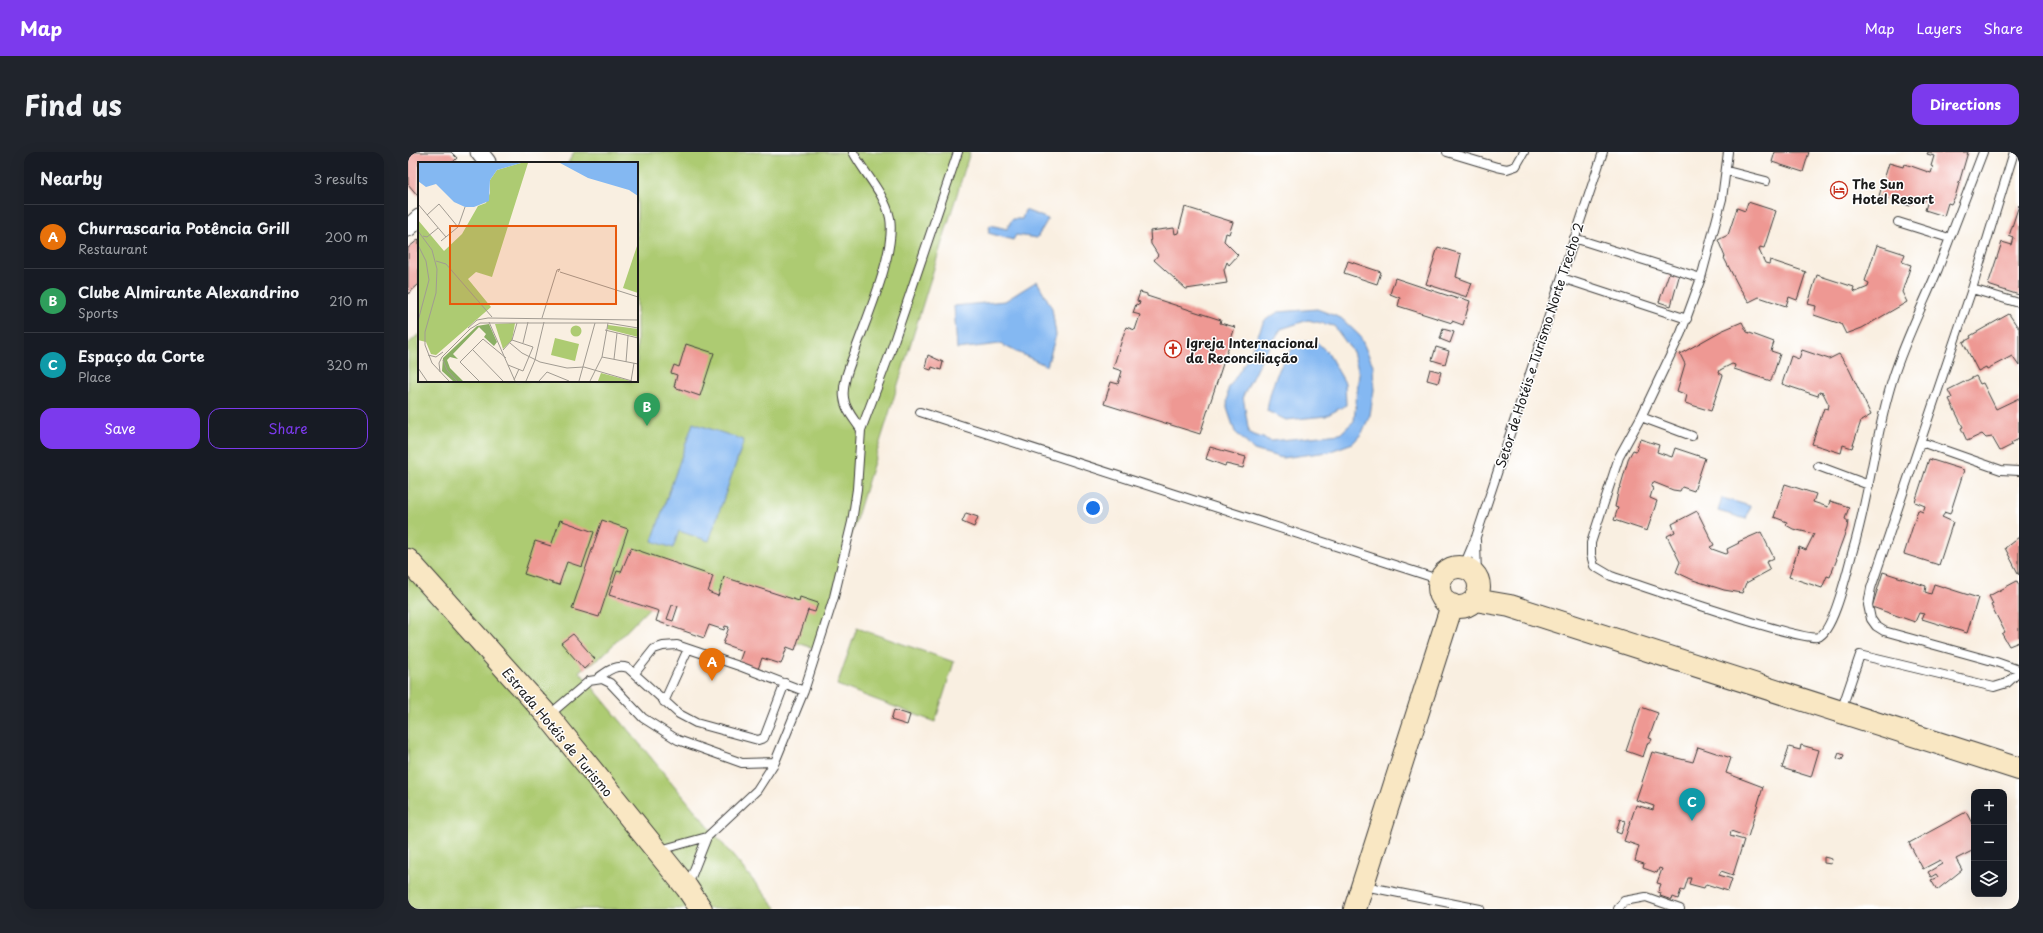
<!DOCTYPE html>
<meta charset="utf-8">
<style>
body{margin:0;font-family:"Playpen Sans",sans-serif;background:#20242c;color:#f1f3f6}
.controls{position:absolute;right:12px;bottom:12px;display:grid;overflow:hidden;border-radius:8px;box-shadow:0 4px 16px #0002}
.controls button{width:36px;height:36px;display:grid;place-items:center;padding:0;border:0;border-bottom:1px solid #363941;background:#171b24;color:#f1f3f6;font:20px sans-serif}
.you{position:absolute;left:685px;top:356px;width:14px;height:14px;margin:-10px;border:3px solid #fff;border-radius:50%;background:#1a73e8;box-shadow:0 0 0 6px #1a73e833}
.badge{display:grid;place-items:center;width:26px;height:26px;border-radius:50%;background:#7c3aed;color:#fff;font-size:13px;font-weight:700}
.pin{position:absolute;translate:-50% -33px;filter:drop-shadow(0 1px 2px #0008)}
.pin::after{content:'';position:absolute;top:21px;width:14px;height:12px;background:inherit;clip-path:polygon(0 0,100% 0,50% 100%)}
.list{margin:0;padding:0;list-style:none}
h2{display:flex;justify-content:space-between;align-items:center;height:52px;margin:0;padding:0 16px;font-size:17px}
h2 small{font-size:13px;font-weight:400;color:#9ea1a6}
.list li{display:grid;grid-template-columns:26px 1fr auto;gap:12px;align-items:center;box-sizing:border-box;height:64px;padding:0 16px;border-top:1px solid #363941}
.list b{display:block;font-size:15px;white-space:nowrap}
.list p{margin:0;font-size:13px;white-space:nowrap;color:#9ea1a6}
.list em{font-size:13px;font-style:normal;color:#9ea1a6}
.actions{display:flex;gap:8px;padding:12px 16px}
.actions a{flex:1;padding:9px 0;border:1px solid #7c3aed;border-radius:12px;text-align:center;font-size:14px;color:#7c3aed}
.actions .main{background:#7c3aed;color:#fff}
.icon{flex:none;width:22px;height:22px;fill:none;stroke:currentColor;stroke-width:2;stroke-linecap:round;stroke-linejoin:round}
.map{position:relative;flex:none;width:1611px;height:757px;overflow:hidden;border-radius:12px}
header{display:flex;align-items:center;gap:24px;box-sizing:border-box;height:56px;padding:0 20px;background:#7c3aed;color:#fff}
header strong{font-size:19px}
nav{display:flex;gap:22px;margin-inline-start:auto;font-size:14px}
.intro{display:flex;align-items:center;justify-content:space-between;box-sizing:border-box;height:96px;padding:0 24px}
h1{margin:0;font-size:28px}
.button{padding:10px 18px;border-radius:12px;background:#7c3aed;color:#fff;font-size:14px;font-weight:700}
main{display:flex;gap:24px;padding:0 24px}
aside{flex:1;background:#171b24;border-radius:12px;box-shadow:0 4px 16px #0002}
.map>svg:first-child{display:block}
.green{fill:#adcb72;stroke:#647447}
.water{fill:#84b8f2;stroke:#506a87;fill-rule:evenodd}
.building{fill:#ee9893;fill-rule:evenodd}
.lines{fill:none;stroke-linecap:round;stroke-linejoin:round}
.lane-casing{stroke:#3d3c3a;stroke-width:10}
.street-casing{stroke:#3d3c3a;stroke-width:19}
.secondary-casing{stroke:#3d3c3a;stroke-width:24}
.lane{stroke:#fff;stroke-width:8}
.street{stroke:#fff;stroke-width:17}
.secondary{stroke:#f9e7c3;stroke-width:22}
.labels{text-anchor:middle;dominant-baseline:central;stroke-width:3;stroke-linejoin:round;paint-order:stroke}
.poi-label{font-size:13px;font-weight:bold;fill:#1c1c1c;stroke:#fff;text-anchor:start}
.street-label{font-size:13px;fill:#1c1c1c;stroke:#fff}
.inset-road{fill:none;stroke:#a19b92;stroke-width:1}
.view{fill:#e8590c;fill-opacity:0.15;stroke:#e8590c;stroke-width:2}
.inset-edge{fill:none;stroke:#1c1c1c;stroke-width:2}
</style>
<header>
<strong>Map</strong>
<nav><a>Map</a><a>Layers</a><a>Share</a></nav>
</header>
<div class="intro"><h1>Find us</h1><a class="button">Directions</a></div>
<main>
<aside>
<h2>Nearby<small>3 results</small></h2>
<ul class="list">
<li><span class="badge" style="background:#e8710a">A</span><div><b>Churrascaria Potência Grill</b><p>Restaurant</p></div><em>200 m</em></li>
<li><span class="badge" style="background:#2e9e5b">B</span><div><b>Clube Almirante Alexandrino</b><p>Sports</p></div><em>210 m</em></li>
<li><span class="badge" style="background:#0f9aa8">C</span><div><b>Espaço da Corte</b><p>Place</p></div><em>320 m</em></li>
</ul>
<div class="actions"><a class="main">Save</a><a>Share</a></div>
</aside>
<div class="map">
<svg width="1611" height="757" viewBox="0 0 1611 757">
<rect width="100%" height="100%" fill="#fff"/>
<filter id="ink" filterUnits="userSpaceOnUse"><feTurbulence type="fractalNoise" baseFrequency=".025" numOctaves="2"/><feDisplacementMap in="SourceGraphic" scale="8" xChannelSelector="R" yChannelSelector="G"/><feConvolveMatrix kernelMatrix="1 2 1 2 8 2 1 2 1" color-interpolation-filters="sRGB"/></filter>
<filter id="wash" filterUnits="userSpaceOnUse"><feTurbulence type="fractalNoise" baseFrequency=".012" numOctaves="4" result="noise"/><feDisplacementMap in="SourceGraphic" scale="16" xChannelSelector="R" yChannelSelector="G"/><feGaussianBlur stdDeviation="0.9" result="paint"/><feColorMatrix in="noise" values="0 0 0 0 0 0 0 0 0 0 0 0 0 0 0 0 0 1.4 0 .05"/><feComposite in="paint" operator="in"/></filter>
<g filter="url(#wash)">
<rect width="100%" height="100%" fill="#f9efe1"/>
<!-- green -->
<path class="green" d="M166,0H562L408,497L252,445L192,506L171,519L369,757H0V192L11,182V229H229V11H160Z
M449,476L546,510L527,570L429,533Z"/>
<!-- water -->
<path class="water" d="M617,58L640,67L629,86L608,83L605,88L580,81L582,73L599,77L604,67H614Z
M629,129L644,156L648,183L639,214L592,192L549,197L546,154L597,149Z
M909,157L933,166L952,184L965,213L966,238L962,263L954,281L945,291L920,300L874,306L846,298L827,280L819,256L820,237L841,204L856,169L870,160ZM900,168L926,174L945,200L951,221L946,269L932,282L863,289L841,281L835,244L854,206L873,177Z
M908,189L920,201L937,231L938,253L918,264L878,268L859,259C863,233 872,208 891,190Z
M285,271L336,288L301,389L271,379L265,396L244,389Z
M1314,346L1342,354L1338,367L1310,359Z"/>
<g id="blocks">
<!-- building -->
<path class="building" d="M0,0H43L49,6L44,11H11L10,44L0,32Z
M1367,0H1401L1395,20L1364,10Z
M1520,0H1560L1547,45L1543,52L1540,51L1536,64L1517,58L1521,45L1518,44L1516,50L1504,47L1502,54L1471,44L1481,11L1495,15L1496,12L1503,14L1523,21L1525,15L1523,14L1526,4L1519,2Z
M1340,50L1368,59L1356,96L1352,95L1351,98L1357,111L1361,112L1362,108L1398,120L1389,148L1381,145L1378,154L1351,145L1341,150L1331,135L1316,106L1317,105L1310,88L1320,83L1329,56L1337,59Z
M1611,53V143L1580,133L1594,90L1604,93L1606,86L1601,84Z
M777,55L825,70L821,82L818,81L816,89L830,103L821,113L819,110L816,118L819,131L778,137L746,108L750,103L743,92L742,79L766,76L767,82L770,81Z
M11,87V132L0,142V96Z
M1469,93L1497,102L1494,110L1503,113L1494,140L1499,150L1454,176L1438,182L1433,172L1406,163L1408,154L1400,152L1409,123L1446,135L1445,139L1448,140L1460,135L1461,131L1457,129Z
M1030,95L1053,102L1048,125L1064,131L1059,145L1018,132Z
M940,109L973,120L969,132L936,121Z
M1262,118L1272,121L1263,154L1251,150Z
M987,126L1050,147V145L1062,149L1055,173L1044,169V171L990,154L992,146L982,142Z
M732,140L739,142V144L813,168L812,171L827,175L792,282L696,252L703,230L710,232L714,219L705,216L718,175L727,178L732,163L725,161L728,152L731,153L732,150L729,149Z
M1601,162L1609,174H1611V214L1604,204L1579,217L1578,215L1570,219L1555,190L1563,186L1562,184Z
M1334,170L1339,180L1366,190L1363,199L1372,202L1363,229L1326,217L1327,213L1324,212L1312,218L1311,221L1315,223L1303,259L1277,251L1279,243L1269,239L1277,212L1272,202L1313,179Z
M1035,177L1046,180L1042,191L1032,187Z
M278,192L306,201L292,244L266,235L269,223L263,221L266,213L271,215Z
M1028,195L1041,199L1037,212L1024,208Z
M1394,198L1421,207L1431,202L1441,217L1463,263L1453,269L1444,296L1435,293L1433,301L1404,292L1416,256L1420,257L1421,253L1415,241L1411,240L1410,244L1374,232L1383,204L1391,207Z
M520,203L535,210L533,218L524,215L523,218L517,216Z
M1022,217L1033,220L1030,231L1019,228Z
M1568,224L1572,232L1575,231L1588,257L1611,246V287L1603,291L1604,293L1592,299L1584,285L1578,286L1574,282L1559,289L1553,276L1555,275L1541,247L1544,246L1540,238Z
M1232,287L1251,293L1249,300L1264,305L1267,296L1297,306L1286,339L1274,335L1272,339L1265,338L1245,330L1243,335L1245,336L1242,346L1249,349L1239,379L1206,368L1210,356L1207,355L1211,336H1212L1221,305L1225,298L1228,299Z
M802,295L838,305L835,316L818,312L817,314L798,307Z
M1521,307L1556,318L1542,362L1536,360L1537,361L1534,365L1545,370L1531,413L1496,402L1510,358L1515,360L1517,354L1507,350Z
M1377,332L1408,342L1405,350L1420,355L1422,349L1441,355L1437,367L1440,369L1439,376L1428,406L1429,407L1422,425L1419,424L1414,436L1381,425L1391,395L1398,398L1406,382L1385,377L1378,373L1379,370L1366,365Z
M1289,359L1306,393L1302,395L1304,397L1318,402L1320,401L1319,397L1331,391L1330,390L1353,380L1366,406L1358,410L1362,418L1338,431L1334,441L1316,438L1285,428L1268,420L1272,410L1259,384L1267,380L1264,372Z
M558,361L570,365L566,375L554,370Z
M152,368L186,380L174,415L159,410L151,433L116,422L127,389L143,394Z
M194,368L220,377L191,465L164,457Z
M1611,385V423L1597,396Z
M223,396L305,424L300,440L310,444L316,425L391,449L392,445L410,451L407,460L400,458L387,498L379,495L373,512L354,506L348,523L331,510L335,499L315,492L321,475L317,474L316,478L301,473L296,486L248,469L251,459L201,443L209,419L213,420ZM264,453L270,454L265,469L259,467Z
M1475,420L1518,434L1517,440L1523,442L1526,432L1570,446L1559,481L1514,467L1516,462L1511,461L1507,470L1464,455Z
M1609,429L1611,433V490L1601,494L1594,482L1597,480L1583,453L1585,452L1581,444Z
M165,482L187,507L176,517L153,491Z
M1233,555L1250,561L1241,586L1244,587L1242,591L1240,590L1235,605L1218,599Z
M486,558L502,563L499,573L483,568Z
M1393,593L1411,598L1403,625L1374,616L1381,595L1392,598Z
M1290,595L1323,606L1318,621L1355,635L1340,685L1323,679L1322,684L1336,688L1325,723L1313,719L1311,723L1324,727L1320,739L1298,732L1296,736L1281,732L1283,726H1280L1276,739L1273,738L1270,747L1265,745L1264,748L1252,744L1253,741L1250,740L1253,732L1249,731L1250,728L1254,717L1251,716L1249,721L1235,716L1236,712L1227,709L1231,694L1216,689L1228,653L1245,658L1246,654L1228,648L1244,600L1285,610Z
M1431,601L1436,603L1434,608L1429,606Z
M1558,660L1566,675V698L1548,707L1554,718L1529,738L1523,728L1530,725L1528,722L1523,725L1520,720L1534,712L1532,708L1515,717L1501,691Z
M1212,667L1217,669L1213,682L1208,680Z
M1416,705L1424,707L1423,712L1416,711Z"/>
</g>
</g>
<g filter="url(#ink)">
<use href="#blocks" fill-opacity="0" stroke="#3d3c3a" stroke-width="1"/>
<g class="lines">
<!-- lane casing -->
<g class="lane-casing">
<path id="lane" d="M445,0C456,21 477,42 482,66C488,101 458,167 446,202C441,215 434,232 436,246C437,258 447,268 453,278
M1039,0L1089,15L1099,17L1108,14L1116,0
M1320,0L1314,47L1293,126L1273,181L1233,265L1211,305L1183,391V403L1186,414L1203,424C1232,433 1393,490 1410,485C1426,480 1440,415 1445,398C1462,341 1467,282 1485,226C1497,188 1515,153 1530,117C1545,78 1560,39 1575,0
M1606,0L1564,137L1463,436L1460,453L1463,467L1468,474L1476,479L1588,510L1611,518
M1319,19L1358,29
M1490,70L1541,86
M1166,86L1293,126
M1154,126L1279,167
M1564,137L1611,151
M512,260L1033,428
M1233,265L1284,284
M1513,290L1593,318L1611,319
M1410,314L1461,333
M1068,388L1069,425
M1055,416L1068,385L1195,0
M227,521L246,497L255,494L269,493L334,515L396,539
M190,526C200,519 207,512 220,516L271,562L288,571L350,588L356,586L377,531
M256,550L280,497
M1433,559L1452,503L1586,535L1599,531L1611,520
M141,563L181,529L194,527L202,531L235,566L270,588L334,611L367,610L396,539L426,445L444,370L449,337L453,278L481,204L550,0
M252,698L299,685
M280,733L299,685L349,638L367,610
M956,734L1072,757
M1210,757L1216,749L1238,745L1272,757"/>
</g>
<!-- street casing -->
<g class="street-casing">
<path id="street" d="M71,0L79,10L78,11
M0,76L11,66"/>
</g>
<!-- secondary casing -->
<g class="secondary-casing">
<path id="secondary" d="M0,408L140,564L279,736L293,757
M1031 435a20 20 0 1 1 40 0a20 20 0 1 1-40 0Z
M1067,448L1102,454L1611,617
M947,757L1044,453"/>
</g>
<!-- lane -->
<use href="#lane" class="lane"/>
<!-- street -->
<use href="#street" class="street"/>
<!-- secondary -->
<use href="#secondary" class="secondary"/>
</g>
</g>
<!-- icons -->
<defs>
<g id="hotel-ring" transform="scale(0.9)"><circle r="9.5" fill="#fff" stroke="#c8321e" stroke-width="1.5"/><path d="M-6-4.5h1.5V1H6V5H4.5V3h-9V5H-6ZM-4 0a1.8 1.8 0 1 1 3.6 0ZM.5 0V-2.5h3Q6-2.5 6 0Z" fill="#c8321e"/></g>
<g id="church-ring" transform="scale(0.9)"><circle r="9.5" fill="#fff" stroke="#c8321e" stroke-width="1.5"/><path d="M-1.2-6h2.4v3.5h3.3v2.4h-3.3V6h-2.4V-.1h-3.3v-2.4h3.3Z" fill="#c8321e"/></g>
</defs>
<g fill-rule="evenodd">
<use href="#hotel-ring" x="1431" y="38"/>
<use href="#church-ring" x="765" y="197"/>
</g>
<g class="labels">
<!-- poi labels -->
<g class="poi-label">
<text x="1444" y="31">The Sun<tspan x="1444" dy="15">Hotel Resort</tspan></text>
<text x="778" y="190">Igreja Internacional<tspan x="778" dy="15">da Reconciliação</tspan></text>
</g>
<!-- street labels -->
<g class="street-label">
<text transform="translate(1131 193) rotate(-72)">Setor de Hotéis e Turismo Norte Trecho 2</text>
<text transform="translate(150 580) rotate(50)">Estrada Hotéis de Turismo</text>
</g>
</g>
<!-- overview -->
<g transform="translate(10 10)">
<rect width="220" height="220" fill="#f9efe1"/>
<path d="M103,1H110L74,115L58,110L50,117L73,145L18,193L13,192L8,180L0,178V58L26,89L44,72L60,44L68,41L72,31V18L79,8ZM220,81V131L205,126ZM97,161L94,178L85,187L77,162ZM190,163L220,167V175L189,167ZM152.5 169a5.5 5.5 0 1 1 11 0a5.5 5.5 0 1 1-11 0ZM137,176L161,182L157,199L133,193ZM183,211L213,219H180Z" fill="#adcb72"/>
<path d="M71,162L79,180L76,184L66,175L68,172L61,165L35,192L40,197L32,195L29,198L32,206L45,219H35L24,209L25,196L59,164Z" fill="#8aaf64"/>
<path d="M0,1H103L79,8L72,18L71,39L56,45H47L36,40L18,22L8,25L0,19ZM142,1H220V34L211,28L170,16Z" fill="#84b8f2"/>
<path class="inset-road" d="M0,42L28,75M9,53L21,42L40,65L23,79M40,65L47,45M0,69L14,88L19,107L18,131L7,170V183L14,201L31,219M5,74L9,75L20,66M0,83L8,99L11,118L0,159M18,99L28,102L74,155M142,110L220,135M124,156L139,108L142,107L140,110M71,160L97,219M50,166L59,158L70,156L220,158M187,168L220,176M94,178L115,185M92,181L104,191L122,200L149,206L166,205L214,219M105,181L110,160M54,187L85,219M85,188L94,178L99,161M10,193L18,195L25,190M184,195L220,202M196,197L199,171M25,198L29,208L39,219M208,200L210,174M90,203L105,209L115,185M0,206L9,219M22,210L21,201L24,195L52,167L62,161H190L220,166M96,218L101,207M61,219L42,200L65,177L88,196M108,219L117,198L126,160M121,219L129,210L151,219M161,219L177,161M172,219L184,195L190,161M213,219L216,201"/>
<path class="view" d="M32,64H198V142H32Z"/>
<rect width="220" height="220" class="inset-edge"/>
</g>
</svg>
<div class="controls">
<button>+</button>
<button>−</button>
<button><svg class="icon" aria-label="layers" viewBox="0 0 24 24"><path d="M12 4l9 5-9 5-9-5zM3 14l9 5 9-5"/></svg></button>
</div>
<div class="you"></div>
<div class="pin badge" style="left:304px;top:529px;background:#e8710a">A</div>
<div class="pin badge" style="left:239px;top:274px;background:#2e9e5b">B</div>
<div class="pin badge" style="left:1284px;top:669px;background:#0f9aa8">C</div>
</div>
</main>
